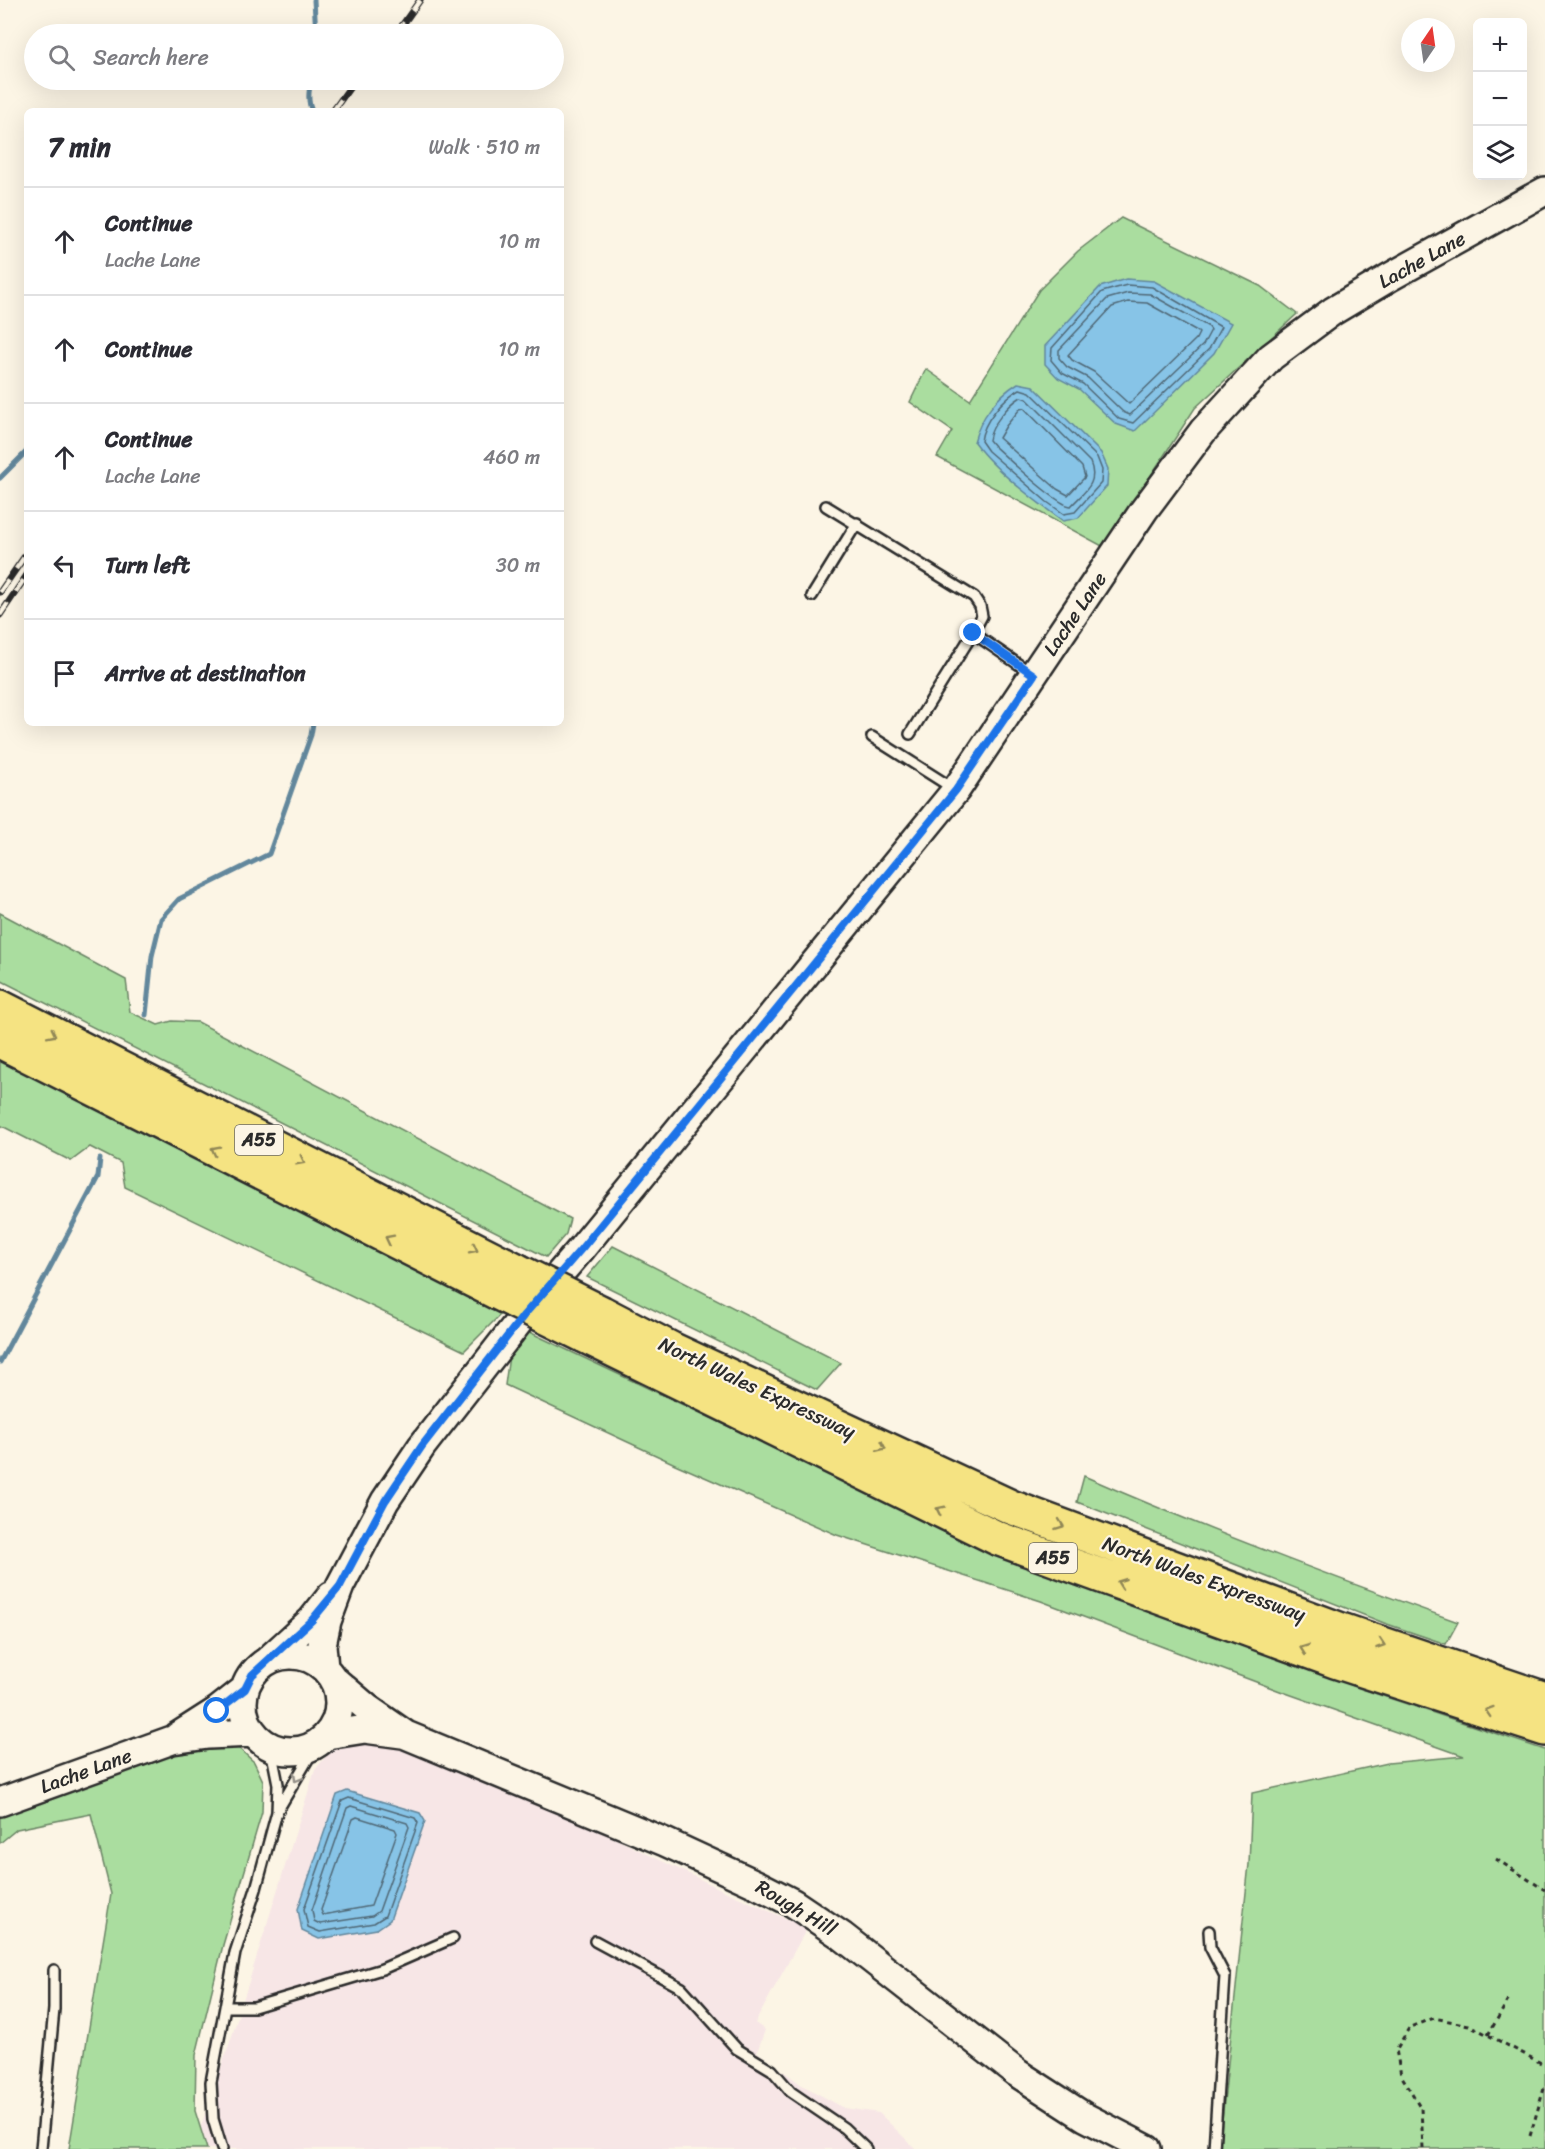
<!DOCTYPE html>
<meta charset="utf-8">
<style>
body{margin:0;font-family:Sriracha,sans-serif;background:#f2f2f3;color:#2b2b33}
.controls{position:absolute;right:18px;top:18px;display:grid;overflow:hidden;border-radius:9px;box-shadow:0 6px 24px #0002}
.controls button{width:54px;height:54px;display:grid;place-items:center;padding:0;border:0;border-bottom:2px solid #e1e1e2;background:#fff;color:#2b2b33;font:30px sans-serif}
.compass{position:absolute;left:1401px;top:18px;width:54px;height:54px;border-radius:50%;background:#fff;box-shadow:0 6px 24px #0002;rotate:13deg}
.stop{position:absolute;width:18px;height:18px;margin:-14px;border:4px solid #1a73e8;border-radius:50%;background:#fff}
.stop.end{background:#1a73e8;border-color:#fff;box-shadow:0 2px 6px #0008}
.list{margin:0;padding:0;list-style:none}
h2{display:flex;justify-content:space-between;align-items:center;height:78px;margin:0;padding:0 24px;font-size:26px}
h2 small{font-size:20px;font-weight:400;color:#7c7c81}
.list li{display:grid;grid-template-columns:39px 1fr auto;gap:18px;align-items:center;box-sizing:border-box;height:108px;padding:0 24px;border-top:2px solid #e1e1e2}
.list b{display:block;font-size:22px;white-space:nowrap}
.list p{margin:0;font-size:20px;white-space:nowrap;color:#7c7c81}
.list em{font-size:20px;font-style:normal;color:#7c7c81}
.icon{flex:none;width:33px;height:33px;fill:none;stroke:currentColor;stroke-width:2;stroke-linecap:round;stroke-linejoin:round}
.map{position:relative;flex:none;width:1545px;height:2149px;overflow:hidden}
.search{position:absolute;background:#fff;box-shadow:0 6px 24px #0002;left:24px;top:24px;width:540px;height:66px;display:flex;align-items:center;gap:15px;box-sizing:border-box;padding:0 21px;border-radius:33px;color:#7c7c81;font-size:22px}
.panel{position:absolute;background:#fff;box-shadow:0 6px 24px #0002;left:24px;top:108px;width:540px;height:618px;border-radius:9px}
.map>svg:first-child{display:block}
.built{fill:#f7e6e6}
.green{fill:#aadd9f;stroke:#6a8465;stroke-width:1.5}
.water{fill:#87c4e7;stroke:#62879c;stroke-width:1.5}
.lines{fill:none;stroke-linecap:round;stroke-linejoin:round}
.shore{stroke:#506876;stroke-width:1.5}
.stream{stroke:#62879c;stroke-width:5}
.lane-casing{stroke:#2b2b2b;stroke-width:14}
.secondary-casing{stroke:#2b2b2b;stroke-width:32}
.highway-casing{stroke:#2b2b2b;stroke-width:38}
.path{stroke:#2b2b2b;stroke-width:3;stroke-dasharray:4.5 4.5;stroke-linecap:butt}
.lane{stroke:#fcf5e5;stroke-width:9}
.secondary{stroke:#fcf5e5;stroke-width:27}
.highway{stroke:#f5e382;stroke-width:33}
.rail-casing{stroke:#2b2b2b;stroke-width:7}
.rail{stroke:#fcf5e5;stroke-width:4.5;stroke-dasharray:14;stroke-linecap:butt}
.highway-bridge-casing{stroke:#2b2b2b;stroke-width:38;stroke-linecap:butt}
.highway-bridge{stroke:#f5e382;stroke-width:33}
.oneway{stroke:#908756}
.oneway2{stroke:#949088}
.route{stroke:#1a73e8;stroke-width:8}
.labels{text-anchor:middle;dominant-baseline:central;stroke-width:4.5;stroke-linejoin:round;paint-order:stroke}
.shield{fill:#fcf5e5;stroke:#6a6863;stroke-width:1.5}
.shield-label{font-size:18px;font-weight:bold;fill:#2b2b2b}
.street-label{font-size:20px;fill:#2b2b2b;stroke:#fcf5e5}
</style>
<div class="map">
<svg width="1545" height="2149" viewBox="0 0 1545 2149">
<rect width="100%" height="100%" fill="#fcf5e5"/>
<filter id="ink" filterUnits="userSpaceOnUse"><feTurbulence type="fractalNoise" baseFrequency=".0167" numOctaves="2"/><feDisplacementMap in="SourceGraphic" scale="12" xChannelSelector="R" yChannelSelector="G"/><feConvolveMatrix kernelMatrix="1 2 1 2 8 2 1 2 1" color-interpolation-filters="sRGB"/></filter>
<g filter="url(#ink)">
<!-- built -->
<path class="built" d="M359,1739L388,1741L570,1817L729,1893L807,1928L755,2023L765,2030L757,2052L802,2085L844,2108L879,2113L916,2149H193L231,2039L315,1770L331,1750Z"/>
<!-- green -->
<path class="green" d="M1121,218L1260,286L1297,314L1195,408L1104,547L937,457L952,431L910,402L926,369L970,400L1039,290L1078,251Z
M0,913L126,980L130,1012L158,1025L172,1021L198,1022L570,1219L566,1234L546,1257L0,980Z
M0,1060L502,1313L464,1351L125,1187L121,1163L90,1147L71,1161L0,1125Z
M613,1246L841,1363L817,1390L587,1277Z
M525,1330L878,1497L1359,1688L1545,1750V2149H1219L1249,1864L1252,1793L1388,1763L1464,1756L1280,1691L1041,1601L837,1535L675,1464L505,1385L509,1356Z
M1084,1476C1207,1530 1332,1577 1458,1622L1446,1644L1384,1623L1077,1502Z
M235,1745L254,1762L263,1781L262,1812L223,1945L196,2055L195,2111L207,2149H69L111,1894L91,1814L17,1829L0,1843V1812L167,1752Z"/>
<!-- water -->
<path class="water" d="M1126,279L1154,281L1231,323L1214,353L1135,431L1116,424L1079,389L1058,378L1045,364V346L1100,287Z
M1018,383L1033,386L1101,453L1108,469L1107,486L1078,518L1063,521C1035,501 994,470 974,442C980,418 997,396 1018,383Z
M347,1791L420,1813L425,1821L390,1920L377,1929L319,1939L302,1931L298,1909L337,1795Z"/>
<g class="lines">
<!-- shore -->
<path class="shore" d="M1127,285L1152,287L1221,327L1209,349L1133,423L1119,419L1083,384L1062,373L1051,360L1052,348L1102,292Z
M1128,293L1150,294L1209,327L1211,330L1203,345L1130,415L1123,412L1088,378L1067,367L1059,358V350L1107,299Z
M1128,302L1147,303L1197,331L1199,333L1196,339L1129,404L1094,372L1072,360L1068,355L1112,307Z
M1020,389L1030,392L1097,457L1102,470L1101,483L1075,512L1064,514L1047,502L988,451L981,441C983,422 1003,398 1020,389Z
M1021,397L1027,399L1090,462C1099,483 1085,491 1071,506C1058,506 1006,457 994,446L989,440C991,425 1008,405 1021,397Z
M1024,408L1082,467L1085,477L1068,495L1057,489L999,438L1006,426L1020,409Z
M349,1798L415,1818L418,1823L385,1916L374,1923L320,1932L308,1927L304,1909L342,1801Z
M351,1806L407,1823L409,1827L379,1911L372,1916L320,1924L314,1921L312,1910L347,1808Z
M357,1817L395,1829L397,1833L371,1906L323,1915L321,1910L353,1819Z"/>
<!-- stream -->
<path class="stream" d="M314,0L316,34
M311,80C309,90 307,101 312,111
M0,478L27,451
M146,1015L152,956L161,919L179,899L269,854L311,735L313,723
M0,1362L98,1177L100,1159"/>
<!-- lane casing -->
<g class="lane-casing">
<path id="lane" d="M826,506L974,597L980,606L982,616L973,633
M812,596L857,523
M910,734L973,633L1031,673
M872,737L954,789
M278,1810L317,1744
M1209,1931L1210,1947L1225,1976L1214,2149
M595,1941L682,1988L737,2049L772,2070L791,2092L844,2128L866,2149
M225,2007H254L382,1969L453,1938
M41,2149L54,2009V1970
M222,2149L213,2119L211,2082L235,1953L256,1889L277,1812L278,1784L273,1759L267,1745"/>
</g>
<!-- secondary casing -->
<g class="secondary-casing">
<path id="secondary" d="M243 1703a48 48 0 1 1 96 0a48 48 0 1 1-96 0Z
M266,1662L312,1620L331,1596
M324,1668L322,1645L327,1621L340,1586L385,1501L422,1446L524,1315L582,1248L956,790L1144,510L1203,431L1271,357L1333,311L1390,277L1545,191
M333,1679L367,1708L406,1735L665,1842L758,1885L793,1903L842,1936L1017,2073L1085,2117L1147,2149
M327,1735L365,1729L402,1734
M178,1736L217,1711L245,1689
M0,1802L172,1740L208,1735L253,1733"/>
</g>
<!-- highway casing -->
<g class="highway-casing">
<path id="highway" d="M0,1007L518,1271
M0,1041L498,1293
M602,1313L671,1349L1011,1507L1344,1631L1545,1699
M583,1335L997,1538L1335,1661L1545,1729"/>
</g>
<!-- path -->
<path class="path" d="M1496,1859L1545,1890
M1488,2035L1510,1997
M1530,2136L1545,2085
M1423,2149L1421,2108L1401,2075L1396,2050L1409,2028L1434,2018L1469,2025L1545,2065"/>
<!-- lane -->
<use href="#lane" class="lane"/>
<!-- secondary -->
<use href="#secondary" class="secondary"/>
<!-- highway -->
<use href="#highway" class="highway"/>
<!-- rail casing -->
<g class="rail-casing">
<path id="rail" d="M396,34L420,0
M333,111L355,80
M0,592L27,553
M0,615L27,575"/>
</g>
<!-- rail -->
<use href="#rail" class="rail"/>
<!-- highway-bridge casing -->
<g class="highway-bridge-casing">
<path id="highway-bridge" d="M518,1271L602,1313
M498,1293L583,1335"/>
</g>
<!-- highway-bridge -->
<use href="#highway-bridge" class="highway-bridge"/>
</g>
<!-- one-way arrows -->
<defs><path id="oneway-chevron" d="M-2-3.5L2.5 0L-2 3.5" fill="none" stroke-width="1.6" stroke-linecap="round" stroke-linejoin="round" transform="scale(1.5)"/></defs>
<g class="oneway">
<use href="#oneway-chevron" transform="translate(52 1034) rotate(27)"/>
<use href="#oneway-chevron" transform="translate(215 1150) rotate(-153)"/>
<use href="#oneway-chevron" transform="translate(301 1161) rotate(27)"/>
<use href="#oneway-chevron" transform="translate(389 1239) rotate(-153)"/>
<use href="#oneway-chevron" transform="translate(474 1249) rotate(27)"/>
<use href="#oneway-chevron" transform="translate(882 1447) rotate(25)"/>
<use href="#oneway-chevron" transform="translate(940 1510) rotate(-154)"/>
<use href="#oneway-chevron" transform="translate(1060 1525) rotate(20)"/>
<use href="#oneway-chevron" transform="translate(1121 1583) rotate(-160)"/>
<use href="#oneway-chevron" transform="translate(1381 1644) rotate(19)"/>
<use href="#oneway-chevron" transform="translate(1304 1649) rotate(-160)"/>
<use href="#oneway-chevron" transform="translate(1489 1711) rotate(-162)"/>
</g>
<use class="oneway2" href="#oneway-chevron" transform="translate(297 1778) rotate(120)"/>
</g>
<g class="lines" filter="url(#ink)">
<!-- route -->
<path class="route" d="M217,1711L245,1689L252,1675L312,1620L340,1586L385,1501L422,1446L524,1315L582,1248L956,790L1034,675L973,633"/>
</g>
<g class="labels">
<!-- shield labels -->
<g class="shield">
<rect x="235" y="1125" width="48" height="30" rx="4.5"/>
<rect x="1029" y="1543" width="48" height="30" rx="4.5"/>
</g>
<g class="shield-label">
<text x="259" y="1140">A55</text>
<text x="1053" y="1558">A55</text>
</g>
<!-- street labels -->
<g class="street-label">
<text transform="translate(1422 260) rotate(-29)">Lache Lane</text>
<text transform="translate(1075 614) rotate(-56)">Lache Lane</text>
<text transform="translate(757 1388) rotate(25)">North Wales Expressway</text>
<text transform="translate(1204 1579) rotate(20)">North Wales Expressway</text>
<text transform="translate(86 1771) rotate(-20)">Lache Lane</text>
<text transform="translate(796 1908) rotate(31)">Rough Hill</text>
</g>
</g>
</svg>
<div class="controls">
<button>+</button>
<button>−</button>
<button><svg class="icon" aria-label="layers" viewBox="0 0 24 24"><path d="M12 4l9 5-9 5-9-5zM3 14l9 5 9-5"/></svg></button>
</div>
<svg class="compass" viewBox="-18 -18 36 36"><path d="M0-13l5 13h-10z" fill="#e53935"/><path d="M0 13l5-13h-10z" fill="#7c7c81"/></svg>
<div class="stop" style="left:217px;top:1711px"></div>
<div class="stop end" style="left:973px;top:633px"></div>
<div class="search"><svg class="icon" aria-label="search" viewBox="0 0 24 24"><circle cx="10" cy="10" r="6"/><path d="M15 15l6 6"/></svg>Search here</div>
<section class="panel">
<h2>7 min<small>Walk · 510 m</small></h2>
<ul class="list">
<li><svg class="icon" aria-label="ahead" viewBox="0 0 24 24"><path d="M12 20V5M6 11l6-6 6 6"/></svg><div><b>Continue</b><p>Lache Lane</p></div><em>10 m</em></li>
<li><svg class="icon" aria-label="ahead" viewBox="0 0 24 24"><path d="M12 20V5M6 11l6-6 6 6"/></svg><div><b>Continue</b></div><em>10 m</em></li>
<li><svg class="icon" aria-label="ahead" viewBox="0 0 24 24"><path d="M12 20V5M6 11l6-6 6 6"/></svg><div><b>Continue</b><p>Lache Lane</p></div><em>460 m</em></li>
<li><svg class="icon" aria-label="left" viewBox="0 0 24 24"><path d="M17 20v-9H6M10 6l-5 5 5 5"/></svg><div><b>Turn left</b></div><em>30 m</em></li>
<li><svg class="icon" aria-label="arrive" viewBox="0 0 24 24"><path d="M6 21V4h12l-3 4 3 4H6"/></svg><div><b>Arrive at destination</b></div></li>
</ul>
</section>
</div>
